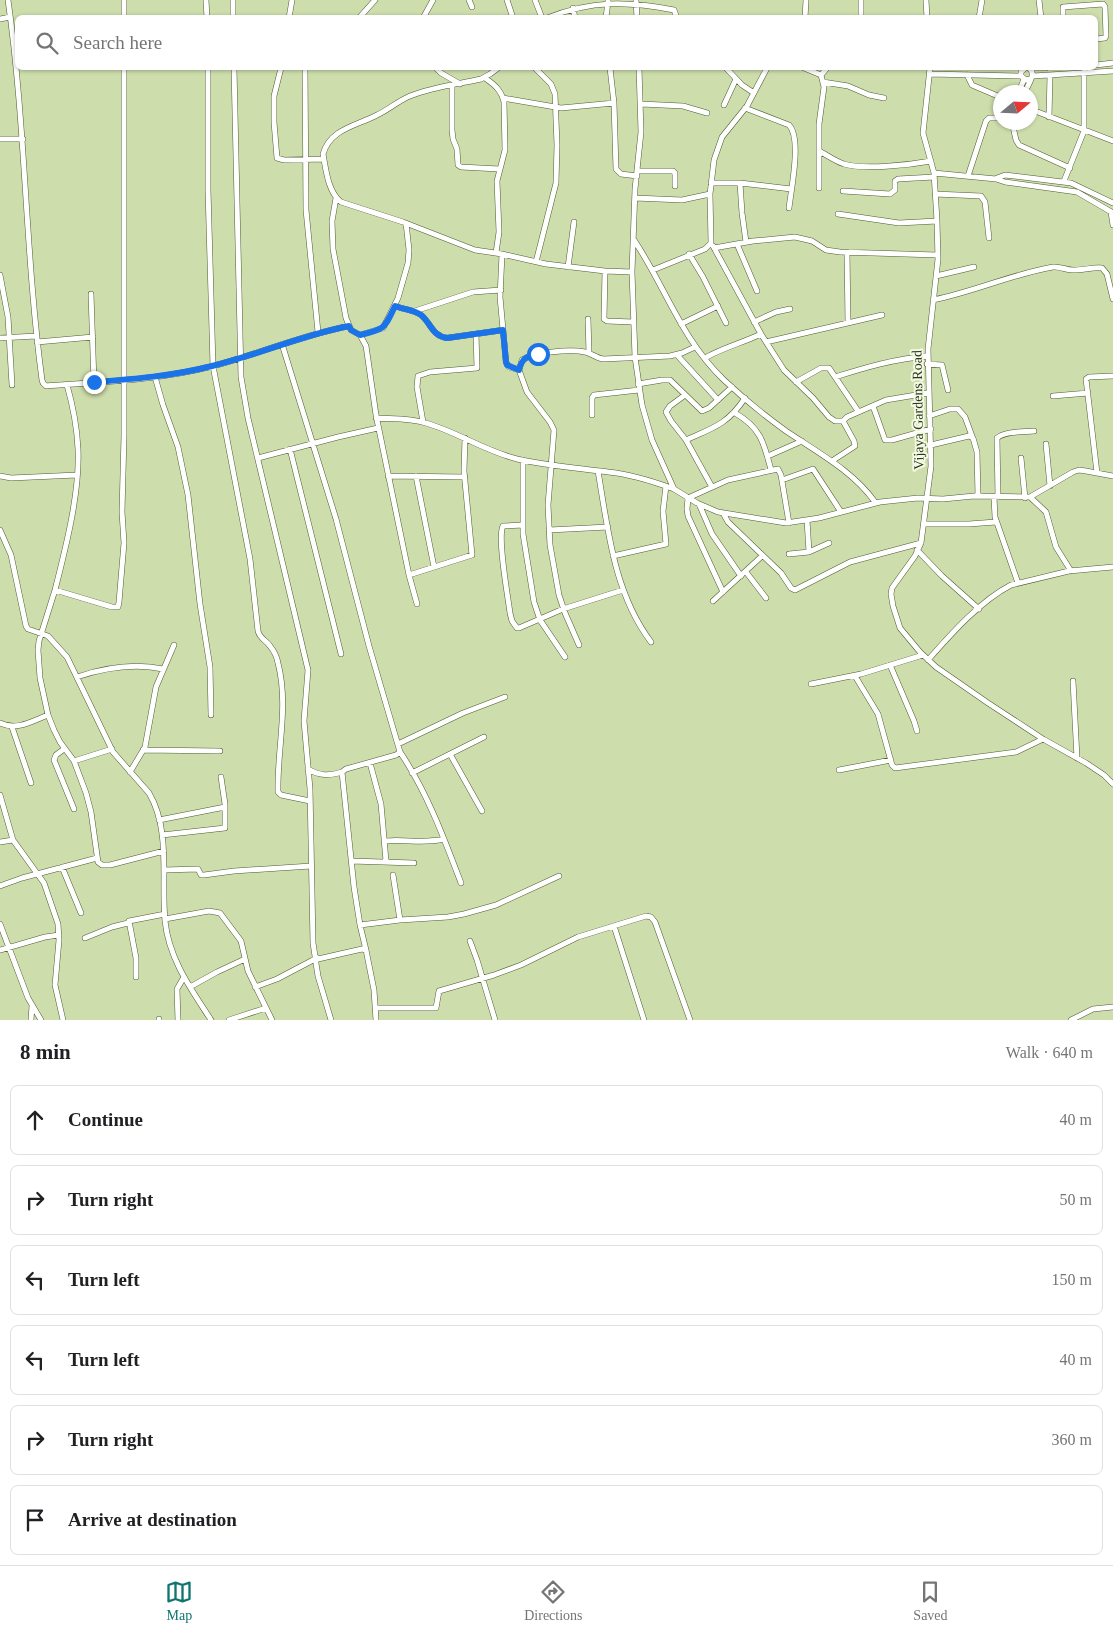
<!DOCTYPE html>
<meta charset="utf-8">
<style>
body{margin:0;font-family:"Times New Roman",serif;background:#f2f2f2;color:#202124}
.compass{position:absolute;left:993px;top:85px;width:45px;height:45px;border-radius:50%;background:#fff;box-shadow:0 1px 4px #0004;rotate:71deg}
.stop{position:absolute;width:15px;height:15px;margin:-11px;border:4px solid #1a73e8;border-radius:50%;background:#fff}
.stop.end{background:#1a73e8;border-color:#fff;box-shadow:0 1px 5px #0008}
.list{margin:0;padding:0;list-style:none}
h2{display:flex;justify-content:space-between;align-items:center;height:65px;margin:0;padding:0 20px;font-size:21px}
h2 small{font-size:16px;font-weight:400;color:#757577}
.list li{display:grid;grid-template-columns:32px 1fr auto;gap:15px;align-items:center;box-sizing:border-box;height:70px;margin:0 10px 10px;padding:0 10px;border:1px solid #e0e0e0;border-radius:8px}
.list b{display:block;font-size:19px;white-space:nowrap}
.list em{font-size:16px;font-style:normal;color:#757577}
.icon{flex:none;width:28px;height:28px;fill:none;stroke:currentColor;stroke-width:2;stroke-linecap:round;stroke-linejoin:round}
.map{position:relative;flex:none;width:1113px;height:1020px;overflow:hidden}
.search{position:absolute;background:#fff;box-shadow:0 1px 4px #0004;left:15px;right:15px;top:15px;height:55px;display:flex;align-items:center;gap:12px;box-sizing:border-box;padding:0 18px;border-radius:8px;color:#757577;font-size:19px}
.sheet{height:545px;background:#fff}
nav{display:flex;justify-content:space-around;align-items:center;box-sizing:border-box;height:70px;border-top:1px solid #e0e0e0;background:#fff;font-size:14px;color:#757577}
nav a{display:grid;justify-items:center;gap:2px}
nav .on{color:#0f766e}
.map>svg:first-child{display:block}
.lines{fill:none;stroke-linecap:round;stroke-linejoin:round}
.minor-casing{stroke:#4f5c30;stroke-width:6}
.minor{stroke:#fff;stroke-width:5}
.route{stroke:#1a73e8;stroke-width:6}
.labels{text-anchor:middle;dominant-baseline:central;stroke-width:4;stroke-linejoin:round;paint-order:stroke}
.street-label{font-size:14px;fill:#2e3421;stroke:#f2fae2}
</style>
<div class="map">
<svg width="1113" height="1020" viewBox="0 0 1113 1020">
<rect width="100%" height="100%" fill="#cdddac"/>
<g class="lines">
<!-- minor casing -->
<g class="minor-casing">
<path id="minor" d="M8,0C26,126 25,253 42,380L43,383L46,386C102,382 159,380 213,366C259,354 302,335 349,326
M124,0V18
M206,0L207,18
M233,0V18
M469,0L472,7
M507,0L513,18
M535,0L542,18
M636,0L637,18
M926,0L927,18
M1039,0L1041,18
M573,8L575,18
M289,18L292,0
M359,18L375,0
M423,18L433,0
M547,18C592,0 628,1 674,10L677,18
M606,18L608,1
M805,18L806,0
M861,18V0
M979,18L982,0
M1063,18V7L1103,4L1105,7L1106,36L1105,38L1096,39
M0,19L10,17
M1096,65L1113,63
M124,68V436L122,512L124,543L119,602L118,607H112L55,590L39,641L38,650L40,678L48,715L54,730L60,742L74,761L86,793L91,812L98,862L102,865H110L164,851
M208,68V190L213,366L250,559L258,631C260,639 266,640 270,646C274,651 277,657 278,663C289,706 277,748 278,792L281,795L310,801
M234,68L241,377L248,418L308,670L304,721L310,789L313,943L315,956L318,959L362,949L366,950L374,990L376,1020
M281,68L274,96V122L277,158L284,160L324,159
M305,68L306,210L318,332
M436,68L441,73L460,84
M498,68L490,74L481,79C458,84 432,87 410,96C398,101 388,110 377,115C356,126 330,129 323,154C326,170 328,192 341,202L403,222L475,250L502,254L546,264L605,271L632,272
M535,68L551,84L555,94L557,145L556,183L536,262
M610,68L614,103L616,169L621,174L637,176
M639,68L641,132L635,189L632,272L635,357L642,405L652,440L674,489L697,503L718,512L786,523L819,518L880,502L918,498L943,499L974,496L1030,497L1073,472L1079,470L1086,471L1113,476
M726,68L742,85L754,93
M804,68L821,75L824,87L819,124V188
M930,68L923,133L934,173L937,221L938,259L928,349L931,466L921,543L915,556L892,588L891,594L893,606L900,628L920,652L936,667L988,703L1043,739L1086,763L1104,775L1113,784
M1025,68L1021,72V76L1026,80L1030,79
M1031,68H1046
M930,74L1021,76
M821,75L827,68
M967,75L972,85L1000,97
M1033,76L1113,71
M485,78C495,85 501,90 504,102L505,150L497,181L499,232L496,253
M823,82L848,86L869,95L884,98
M452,86V130L453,139L457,149L458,165L461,167L499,169
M1019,92L1024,79
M1025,92C1028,84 1037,74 1029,68
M503,98L561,108L614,103
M641,104L683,106L707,113
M724,105L736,79
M745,108L789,125C802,138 791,190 789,208
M1030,109L1113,141
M1049,117L1050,75
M1012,122L1016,140L1019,145L1070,168
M0,139H23
M819,151C827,155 835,161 844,164C864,170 909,165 931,161
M637,171H673L675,173V186
M934,173L996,179L1005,182L1077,192L1113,213
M968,176L986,121L989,118H1000
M997,178L1005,175L1071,183L1113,203
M1064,181L1084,131V72
M711,183H740L791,189
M740,183L742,213L746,242
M843,191L890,194L895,190V181L898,179L934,177
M935,194L981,196L985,202L989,238
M336,198L332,221L333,249L346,318L351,330L360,335L366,346L376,415L409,575L417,604
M635,198L682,200L710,194
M1111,212L1113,225
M838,214L899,223L937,221
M634,240C666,288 681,339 724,380C743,398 765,416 786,431C817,452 853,471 875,502
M737,244L757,291
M713,246L761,334L784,370L813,398L829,417L835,421H843
M714,248L753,241L795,237L812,241L826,250L840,252L937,255
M847,252L848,323
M502,254L500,297L506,362L509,367L519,370L527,392L550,422L554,430L548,505L550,545L559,595L565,613L579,645
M689,254L703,277L726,323
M568,267L574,222
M653,270L705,249L711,243L710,194L714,160L722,137L747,106L767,68
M605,271L604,319L607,321L633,322
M0,275L8,317L12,385
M936,276L974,267
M91,294L94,383
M933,300C974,292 1012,274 1053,267C1061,266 1067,271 1075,270C1085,270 1093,267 1102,268L1107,274L1113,299
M395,306C402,309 415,310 421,315C431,323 432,336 447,338L503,330
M415,311L473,292L501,290
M588,319L589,353
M754,322L776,312L790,309
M681,324L718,306
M360,335L383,328L398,298L408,263L409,250L406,223
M0,338L36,336
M37,342L93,337
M766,342L882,315
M282,344L336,519L369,646L400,752L396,755L346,769L342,772L354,887L360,925L366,950
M677,355L718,400
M705,358C722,348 742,343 761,334
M927,364L942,365L948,390
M519,370L522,360C533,352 571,349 585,352C591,353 596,358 603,359L670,356L682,353L695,347
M155,377L163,405L178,447L188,495L200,604L210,667L211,715
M835,377C867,367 894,359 928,356
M796,382L821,368H829L858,411
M638,384L662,380H670L702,411L709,408L732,387
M685,395L670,406L666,412L671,421L686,440L712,487
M1053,396L1088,393
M873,406L885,440H892L931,429
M735,413C761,428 764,443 771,470
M592,415V398L594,395L639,390
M929,416L950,409H958L965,417L972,436
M376,418C393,419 410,418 426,423C457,432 485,451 517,459C548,466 577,468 608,472C631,474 652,481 674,489
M423,422L417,387L418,376L430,372L477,368L476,334
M686,440C713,428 728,424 745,398
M1046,444L1050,486
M931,445L969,436L973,438L977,452L978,496
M290,449L341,654
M768,456L802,441
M258,458L338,437L378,428
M1021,458L1025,498
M523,460V534L534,602L540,620L565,657
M832,461L855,446L854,441L843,421L847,417L886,400L928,393
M598,471C608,530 614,593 651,642
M1097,473L1086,379L1089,377L1113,376
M0,476L11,478L77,475
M388,476L465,477
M416,476L434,567
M782,480L813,469L841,512
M994,497L995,517L1018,583
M998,497L997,438C1005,431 1023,432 1034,431
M1030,497L1046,512L1056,547L1071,571
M699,504L712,534L741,576
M723,513L728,522L781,573L791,588L795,590L850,562L921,543
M807,520L809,552
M924,524H969L996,522
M523,525L503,526C497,537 508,597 510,613L512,621L517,628H519L563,609L623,590
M0,530L11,555L26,626L28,629L48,636L67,657L113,752L149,793C171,830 161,880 165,921C169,959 191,989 211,1020
M549,530L608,527
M917,550L942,576L979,609
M789,554L809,552L829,543
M613,556L666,544L663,511L666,486
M746,572L766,598
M409,575L472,555L464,471L465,438
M55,590C66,547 80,492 78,449C77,427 73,406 67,385
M723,592L688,516L687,509L688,498L728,480L778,469L781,475L789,523
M713,601L762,556
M928,660C951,634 980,601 1011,585L1069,571L1113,567
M890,665L914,721L917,731
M855,676L878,714L892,765L895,768L1016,752L1043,739
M77,677C104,668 134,663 163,669
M1073,681L1077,758
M811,684L861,674L923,655
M0,723C17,731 32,721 48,715
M12,727L31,783
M398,744L463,713L505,697
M64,749L56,755L54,760L74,809
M143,750L220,751
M400,752C427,792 444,838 461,883
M450,754L482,811
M74,761L112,749
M370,763L381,804L386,861
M308,769C320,776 329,776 342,772
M839,770L891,760
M130,772L145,747L156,687L174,645
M412,773L484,737
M0,795L13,840L44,883L58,924L59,940L55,985L63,1020
M159,820L225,807
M162,835L225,828V804L221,777
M385,841C407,839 423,844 444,839
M0,842L13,840
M351,861L414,863
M62,867L81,913
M164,870L198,869L201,875H204L234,871L311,866
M393,875L400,920
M0,886L22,878L97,858
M165,919L209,911L220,913L241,941L248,971L272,1020
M0,924L28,998L41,1020
M360,925L400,920L448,917L464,914L496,905L559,876
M614,926L644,1020
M85,938L112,927L128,923
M470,941L477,960L495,1020
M0,950L45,937L59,935
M315,957L318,976L331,1020
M136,977V958L129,921L165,914
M190,987L217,972L245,959
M255,987L277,979L315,959
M376,1008H436L439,991L494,975L521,965L578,937L646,916L651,917L655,922L690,1020
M159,1019V1020
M31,1020L32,1006
M178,1020L177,989L184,977
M229,1020L266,1008
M1071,1020L1093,1009L1113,1007"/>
</g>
<!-- minor -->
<use href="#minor" class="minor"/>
</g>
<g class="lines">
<!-- route -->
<path class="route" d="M94,382C134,379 173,376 212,366C258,355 302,335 349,326L351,330L360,335C385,329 384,329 395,306C402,309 415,310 421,315C431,323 432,336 447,338L503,330L506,362L507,365L519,370C522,358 526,357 538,354"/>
</g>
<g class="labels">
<!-- street labels -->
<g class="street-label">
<text transform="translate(918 410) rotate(-91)">Vijaya Gardens Road</text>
</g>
</g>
</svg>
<svg class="compass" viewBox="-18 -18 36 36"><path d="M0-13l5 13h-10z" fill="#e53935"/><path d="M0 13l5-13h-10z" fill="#757577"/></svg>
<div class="stop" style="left:538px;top:354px"></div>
<div class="stop end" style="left:94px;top:382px"></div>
<div class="search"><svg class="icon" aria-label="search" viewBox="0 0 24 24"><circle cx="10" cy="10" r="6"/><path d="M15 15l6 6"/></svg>Search here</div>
</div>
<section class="sheet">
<h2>8 min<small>Walk · 640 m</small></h2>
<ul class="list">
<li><svg class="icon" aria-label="ahead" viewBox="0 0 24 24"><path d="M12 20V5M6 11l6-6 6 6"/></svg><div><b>Continue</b></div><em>40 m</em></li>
<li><svg class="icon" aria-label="right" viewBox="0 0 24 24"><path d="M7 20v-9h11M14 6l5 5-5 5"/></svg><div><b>Turn right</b></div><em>50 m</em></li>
<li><svg class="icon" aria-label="left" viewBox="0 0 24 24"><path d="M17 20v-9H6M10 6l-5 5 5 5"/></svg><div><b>Turn left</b></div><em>150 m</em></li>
<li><svg class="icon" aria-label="left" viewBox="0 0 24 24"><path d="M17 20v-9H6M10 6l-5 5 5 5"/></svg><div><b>Turn left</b></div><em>40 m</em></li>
<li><svg class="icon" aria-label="right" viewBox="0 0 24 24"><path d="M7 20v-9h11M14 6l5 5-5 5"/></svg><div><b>Turn right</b></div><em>360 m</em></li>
<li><svg class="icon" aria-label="arrive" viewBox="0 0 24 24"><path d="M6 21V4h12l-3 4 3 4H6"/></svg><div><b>Arrive at destination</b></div></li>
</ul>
</section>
<nav>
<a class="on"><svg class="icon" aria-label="map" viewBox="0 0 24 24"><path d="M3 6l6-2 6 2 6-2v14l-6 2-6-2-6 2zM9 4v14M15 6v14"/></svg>Map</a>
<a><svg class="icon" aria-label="directions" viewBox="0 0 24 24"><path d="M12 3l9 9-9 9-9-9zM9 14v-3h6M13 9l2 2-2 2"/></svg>Directions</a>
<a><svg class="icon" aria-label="saved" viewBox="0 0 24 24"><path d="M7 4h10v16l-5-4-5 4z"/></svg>Saved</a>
</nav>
